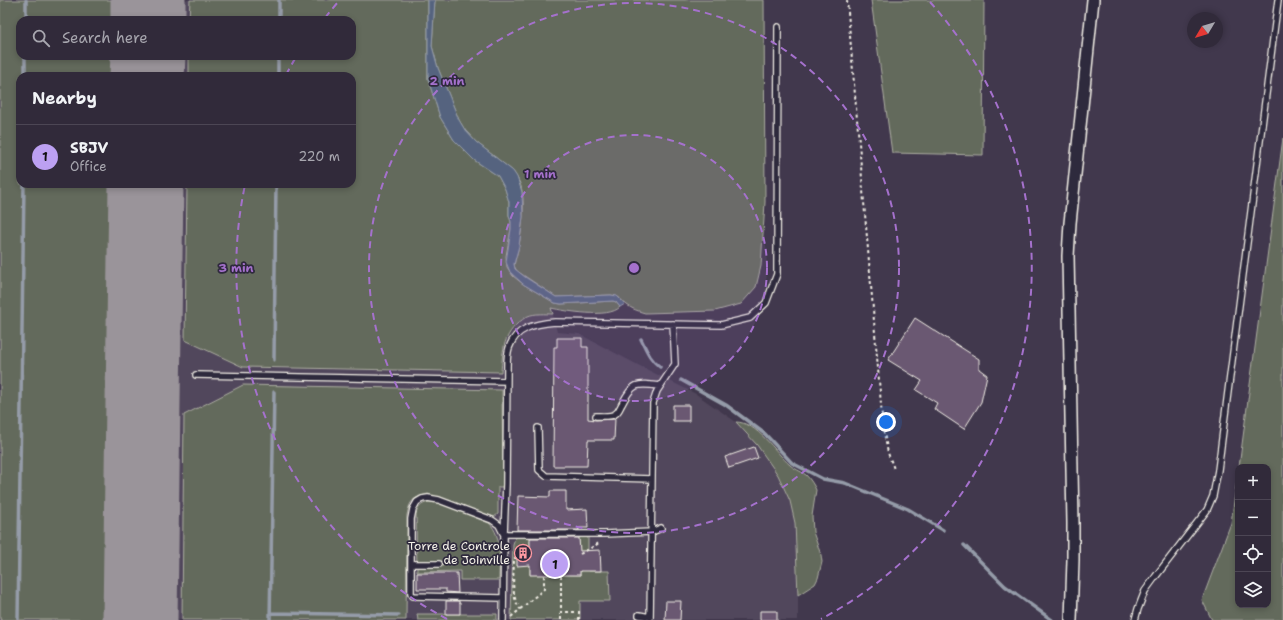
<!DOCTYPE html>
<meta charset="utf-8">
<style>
body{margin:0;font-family:"Shantell Sans",sans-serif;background:#393242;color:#f1f3f6}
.controls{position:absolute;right:12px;bottom:12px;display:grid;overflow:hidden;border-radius:8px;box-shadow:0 2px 6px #0003}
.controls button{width:36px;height:36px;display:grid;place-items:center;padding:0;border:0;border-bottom:1px solid #4c4654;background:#312a3a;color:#f1f3f6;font:20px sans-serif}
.compass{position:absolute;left:1187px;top:12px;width:36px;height:36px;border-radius:50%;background:#312a3a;box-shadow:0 2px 6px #0003;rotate:232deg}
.you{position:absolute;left:886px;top:422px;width:14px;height:14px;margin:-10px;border:3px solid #fff;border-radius:50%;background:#1a73e8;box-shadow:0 0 0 6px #1a73e833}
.badge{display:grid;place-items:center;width:26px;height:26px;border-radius:50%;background:#bca0f2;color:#111;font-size:13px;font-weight:700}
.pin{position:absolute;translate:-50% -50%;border:2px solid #fff;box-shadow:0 1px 4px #0006}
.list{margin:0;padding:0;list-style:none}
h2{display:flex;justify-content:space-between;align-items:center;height:52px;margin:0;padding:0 16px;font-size:17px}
h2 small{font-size:13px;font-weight:400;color:#a8a7af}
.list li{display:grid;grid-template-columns:26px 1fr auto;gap:12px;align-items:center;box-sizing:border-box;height:64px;padding:0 16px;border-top:1px solid #4c4654}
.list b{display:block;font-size:15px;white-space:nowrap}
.list p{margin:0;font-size:13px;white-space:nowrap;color:#a8a7af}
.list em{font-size:13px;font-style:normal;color:#a8a7af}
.icon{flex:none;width:22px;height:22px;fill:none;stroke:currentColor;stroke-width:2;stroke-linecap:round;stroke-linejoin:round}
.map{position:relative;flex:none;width:1283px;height:620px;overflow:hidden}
.search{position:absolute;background:#312a3a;box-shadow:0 2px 6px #0003;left:16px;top:16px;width:340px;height:44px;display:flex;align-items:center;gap:10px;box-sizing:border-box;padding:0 14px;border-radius:12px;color:#a8a7af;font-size:15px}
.panel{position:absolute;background:#312a3a;box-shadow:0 2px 6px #0003;left:16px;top:72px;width:340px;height:116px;border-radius:12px}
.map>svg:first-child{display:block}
.built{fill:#51465b;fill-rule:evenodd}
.green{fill:#646a5c;stroke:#acaea2;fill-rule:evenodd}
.water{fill:#55647f;stroke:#959ca9}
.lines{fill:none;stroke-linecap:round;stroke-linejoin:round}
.stream{stroke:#959ca9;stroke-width:3.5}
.runway{stroke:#9a949a;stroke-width:75}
.building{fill:#6b5972;stroke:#f4f1e8}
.service-casing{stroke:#f4f1e8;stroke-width:8}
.minor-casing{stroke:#f4f1e8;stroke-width:14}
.path{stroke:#f4f1e8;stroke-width:2;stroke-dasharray:3 3;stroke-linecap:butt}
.service{stroke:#2f2a3d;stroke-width:5.5}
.minor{stroke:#2f2a3d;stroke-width:11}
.ring{fill:none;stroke:#a571cd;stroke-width:2;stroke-dasharray:7 5}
.labels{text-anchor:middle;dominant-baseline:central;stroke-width:3.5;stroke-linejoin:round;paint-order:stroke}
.poi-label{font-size:12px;fill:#f4f1e8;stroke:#2f2a3d;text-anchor:end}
.centre{fill:#a571cd;stroke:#2f2a3d;stroke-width:2}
.ring-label{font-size:12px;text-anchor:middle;font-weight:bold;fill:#a571cd;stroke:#2f2a3d;stroke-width:3.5;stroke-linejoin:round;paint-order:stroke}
</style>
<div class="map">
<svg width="1283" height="620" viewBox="0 0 1283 620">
<rect width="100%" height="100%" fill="#41384d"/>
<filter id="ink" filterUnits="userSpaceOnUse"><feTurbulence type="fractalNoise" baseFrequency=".025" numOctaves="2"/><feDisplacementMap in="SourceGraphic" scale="8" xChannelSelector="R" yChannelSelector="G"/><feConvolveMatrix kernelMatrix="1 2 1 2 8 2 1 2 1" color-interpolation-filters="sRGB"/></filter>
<g filter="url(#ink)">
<!-- built -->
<path class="built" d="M0,0H413L484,271L551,307L557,332L579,334L640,366L696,394L736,422L757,445L778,475L790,501L795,523L798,595V620H0ZM20,20H352V56H20ZM20,76H352V184H20Z"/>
<!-- green -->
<path class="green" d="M0,0H113V20H20V56H112V76H20V184H111L105,620H0Z
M190,0H428V79L440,117L454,140L474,160L498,176L505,189L509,202V215L511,222V229L506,256L507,267L513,276L523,284L555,303L561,304L613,301L616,302L620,307C609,319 565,311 551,308L553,314C545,314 535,313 528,316C524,318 521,321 518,323C502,338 503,352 501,372L243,367L185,340L187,184H352V76H189V56H352V20H189Z
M435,0H764L765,202L761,266L756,287L741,304L715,311L645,313C638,311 632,309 627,305C620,300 621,296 611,295L556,297L517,271L514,266C515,259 518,252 519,245C522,229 525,207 522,191C521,184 517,177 513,171L476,142L465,130L459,120L438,68L432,46Z
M871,0H984L983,155L892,153Z
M1283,138V620H1212L1202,600L1231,523L1238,472V605H1268V467H1239Z
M243,385L502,390L503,487H498V514L494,517L428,494C413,498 410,500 407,515L406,620H182L184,415Z
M736,422C757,422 775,452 790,465C794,469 801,471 806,475C810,479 814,485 816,490L812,516L813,532L821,555L822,562L818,578L815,584L798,595L795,523L790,501L778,475L757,445Z
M429,502L439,503L489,523C503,536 499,562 499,580H460V571L417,572L416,514C418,507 421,504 429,502Z
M588,535V571H609L610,601H580V620H511L513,544L515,538L518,537ZM530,540H579L580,575L530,574Z
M417,614H497V620H418Z"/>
<!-- water -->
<path class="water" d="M428,0H435L432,46L438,68L459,120L465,130L476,142L513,171L517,177L522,192L523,217L519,246L514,264L515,269L525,277L556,297L611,295L617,296L625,304L620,307L616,302L613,301L561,304L555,303L523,284L510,272L506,262L511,229V222L509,215V202L505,189L498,176L474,160L454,140L440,117L428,79Z"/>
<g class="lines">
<!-- stream -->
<path class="stream" d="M26,20V0
M279,20V0
M25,76V56
M278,76V56
M641,339C646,349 650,360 660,367
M274,360L276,184
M681,380L726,405L765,434L792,463L823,479L845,483L908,509L943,530
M964,545L1005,586L1052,620
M270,613L399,615
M18,620L24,184
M270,620L274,392"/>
<!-- runway -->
<path class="runway" d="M148,20V0
M147,76L148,56
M140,620L146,184"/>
</g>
<!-- building -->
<path class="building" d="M915,318L979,359V369L987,375L981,402L964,429L934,409L937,403L916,390L922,381L888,360Z
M557,338H582V347H588V419L596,420L615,419L614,440H588L587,466H553L554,347H557Z
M673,405H689V421H673Z
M754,447L758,458L729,468L725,457Z
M550,491H566V510L587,509L588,528H579V530H517L518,496L550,497Z
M530,538H579L580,551L600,550L601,571H580V575H530V565L517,566V548H530Z
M417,573H457L458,593L446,592V589H417Z
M446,601H459V603H460V614H446Z
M666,601H681L680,620H665Z
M760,611H777V620H760Z"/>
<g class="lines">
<!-- service casing -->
<g class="service-casing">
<path id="service" d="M196,375L506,381
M596,416C602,416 611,417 615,414C619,412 620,407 622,404C633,382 637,383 660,386
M538,428L539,470L546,476L652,479
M504,534H604L652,532L661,528
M411,564H439
M503,598L413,596L411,593V519L413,509L417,502L422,499L428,498L439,500L492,520L499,525L503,533
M639,615L650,617
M503,620L504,534L506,484L507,367C507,361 507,354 509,348C516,327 535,324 555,322L721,325L750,318L766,303L777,274L778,27
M650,620L653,403L657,391L675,364L673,324
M1135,620L1138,609L1145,591L1156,576L1207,510L1213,496L1218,470L1278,0"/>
</g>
<!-- minor casing -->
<g class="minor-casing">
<path id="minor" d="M1071,620L1073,560V523L1068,256L1070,223L1093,0"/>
</g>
<!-- path -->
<path class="path" d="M847,0L883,428L888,453L894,469
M580,554L596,545L600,542
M517,558H514C514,575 510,595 520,609
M561,575V612H580
M511,617L544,589V575
M561,620V612
M579,620V612"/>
<!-- service -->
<use href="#service" class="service"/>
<!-- minor -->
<use href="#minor" class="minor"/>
</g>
</g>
<!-- distance rings -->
<circle cx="634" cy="268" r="133" fill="#a571cd" fill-opacity=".12"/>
<g class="ring">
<circle cx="634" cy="268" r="133"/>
<circle cx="634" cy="268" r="265"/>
<path d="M447 619A398 398 0 0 1 245 185M286 75A398 398 0 0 1 296 57M325 18A398 398 0 0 1 338 2M930 2A398 398 0 0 1 821 619"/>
</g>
<!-- icons -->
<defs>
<g id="building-ring" transform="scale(0.9)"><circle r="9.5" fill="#2f2a3d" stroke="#ff9aa2" stroke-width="1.5"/><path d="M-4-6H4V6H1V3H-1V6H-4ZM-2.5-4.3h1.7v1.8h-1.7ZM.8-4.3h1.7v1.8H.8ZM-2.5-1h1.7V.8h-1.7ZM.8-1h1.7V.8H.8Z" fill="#ff9aa2"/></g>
</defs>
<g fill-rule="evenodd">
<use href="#building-ring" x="523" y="553"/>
</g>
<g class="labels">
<!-- poi labels -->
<g class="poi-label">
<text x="510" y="546">Torre de Controle<tspan x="510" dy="14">de Joinville</tspan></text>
</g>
</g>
<circle cx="634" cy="268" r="6" class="centre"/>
<g class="ring-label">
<text x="447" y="85">2 min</text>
<text x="540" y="178">1 min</text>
<text x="236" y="272">3 min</text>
</g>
</svg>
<div class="controls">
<button>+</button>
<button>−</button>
<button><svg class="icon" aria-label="locate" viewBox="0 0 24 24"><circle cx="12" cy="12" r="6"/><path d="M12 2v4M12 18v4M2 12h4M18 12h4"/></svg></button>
<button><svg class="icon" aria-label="layers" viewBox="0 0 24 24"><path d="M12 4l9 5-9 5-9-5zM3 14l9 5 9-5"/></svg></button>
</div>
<svg class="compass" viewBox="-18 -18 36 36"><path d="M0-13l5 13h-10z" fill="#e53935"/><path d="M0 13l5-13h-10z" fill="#a8a7af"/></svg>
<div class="you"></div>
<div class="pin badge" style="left:555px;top:564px">1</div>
<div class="search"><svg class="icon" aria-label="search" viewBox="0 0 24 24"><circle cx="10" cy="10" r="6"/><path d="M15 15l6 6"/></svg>Search here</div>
<section class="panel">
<h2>Nearby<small></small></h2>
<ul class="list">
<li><span class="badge">1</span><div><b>SBJV</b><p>Office</p></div><em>220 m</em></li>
</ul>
</section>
</div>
